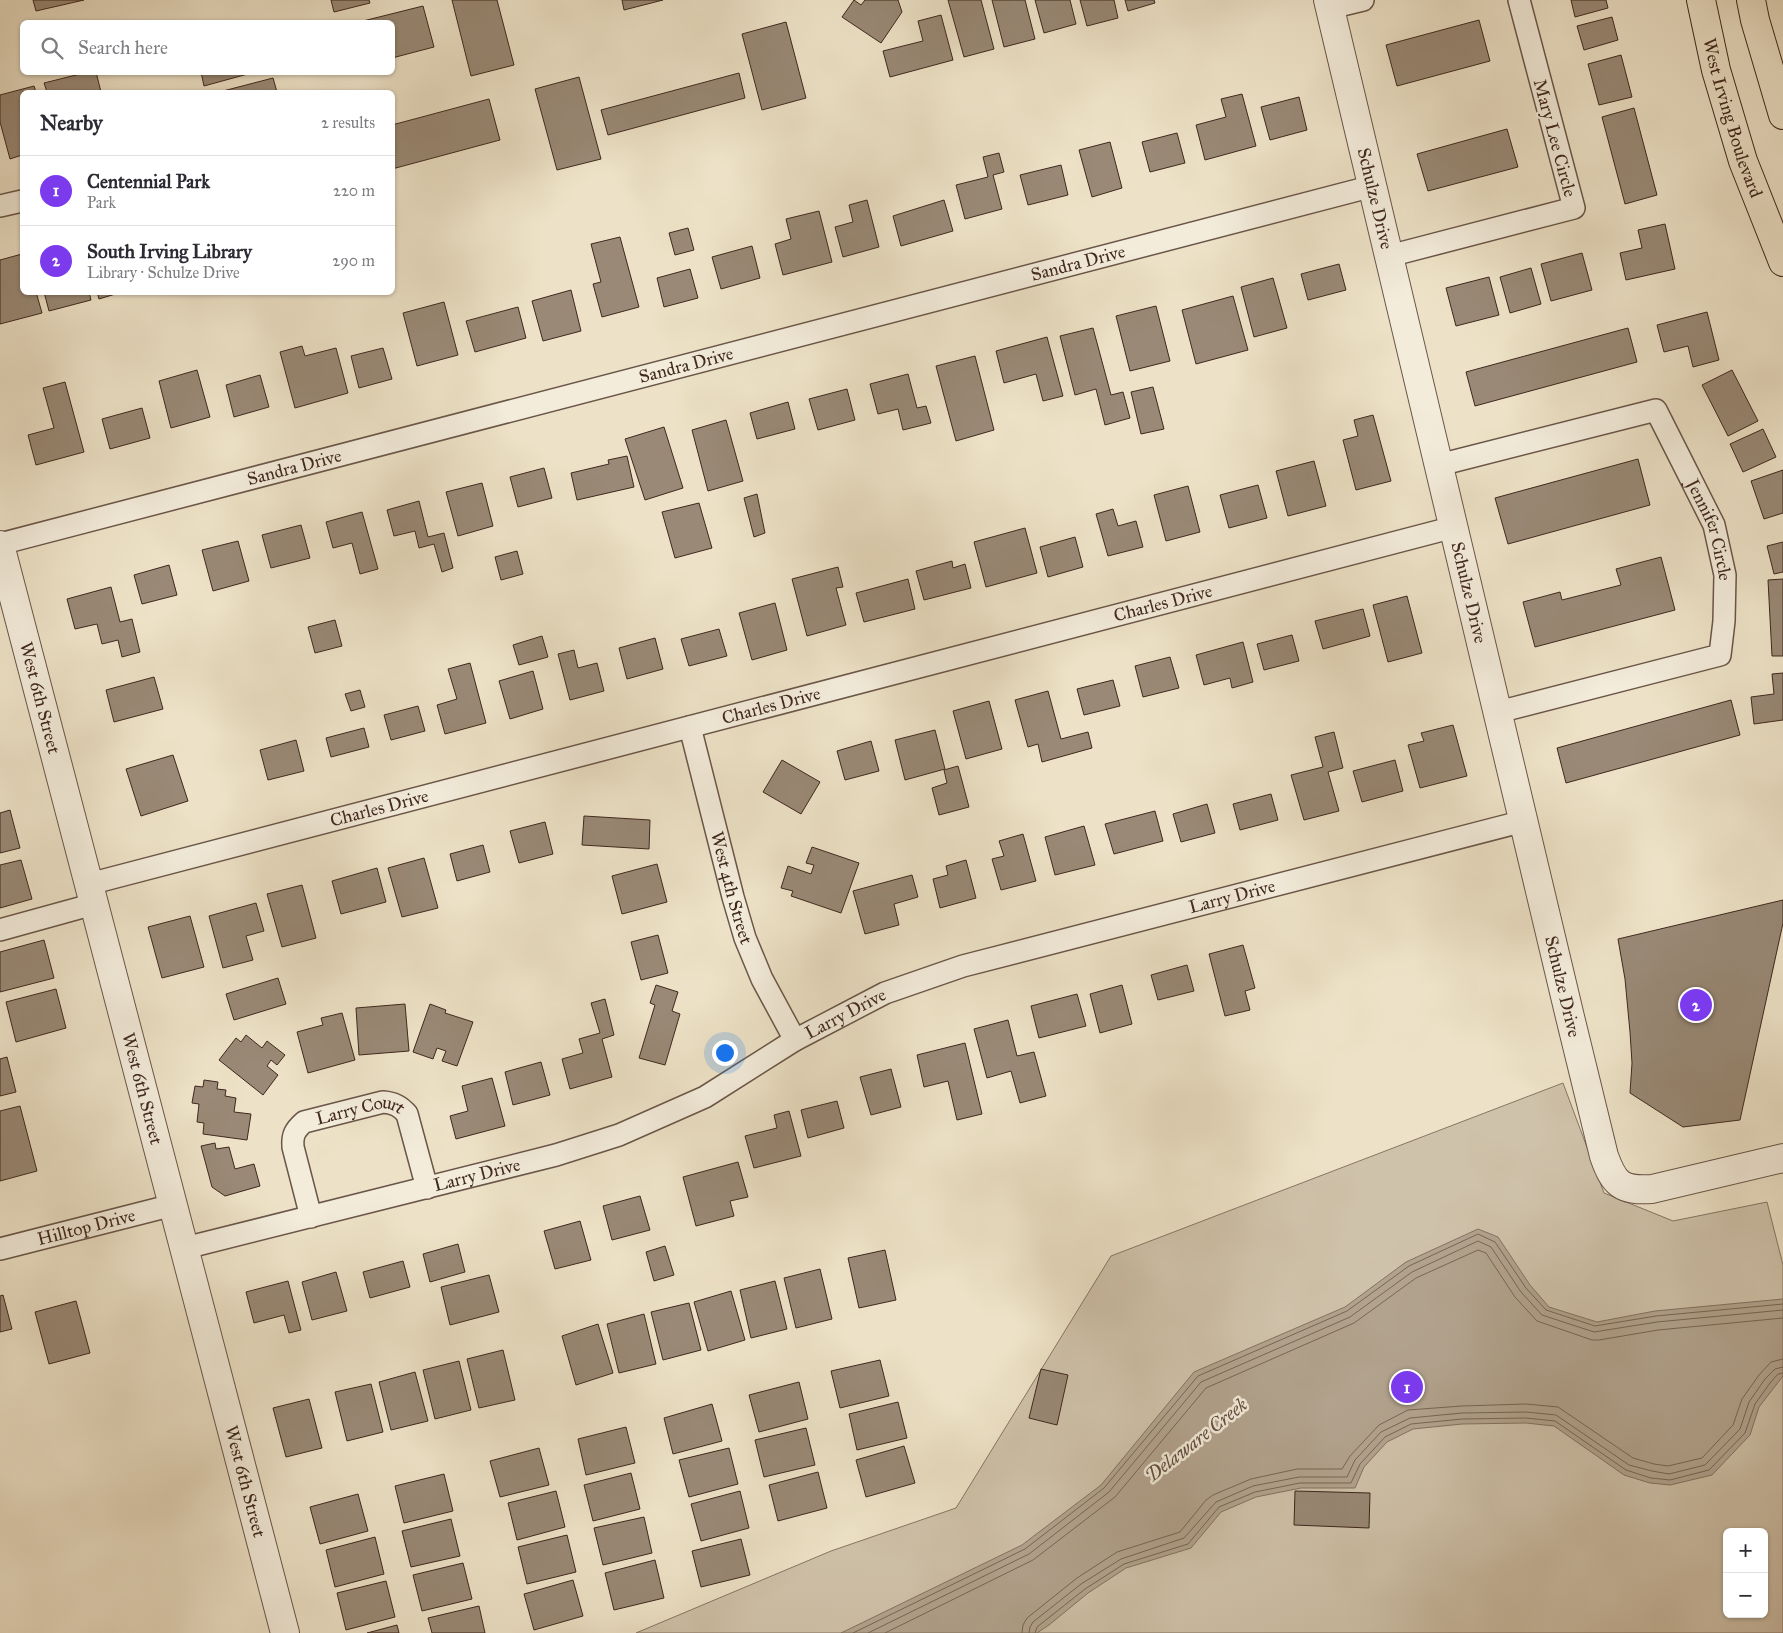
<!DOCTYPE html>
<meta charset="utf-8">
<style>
body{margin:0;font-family:"IM FELL Great Primer",serif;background:#f7f7f7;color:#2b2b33}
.controls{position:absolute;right:15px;bottom:15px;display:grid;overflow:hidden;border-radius:8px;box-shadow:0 1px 4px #0004}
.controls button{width:45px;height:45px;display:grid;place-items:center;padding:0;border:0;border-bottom:1px solid #e1e1e2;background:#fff;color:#2b2b33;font:25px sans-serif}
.you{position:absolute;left:724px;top:1052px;width:18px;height:18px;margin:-12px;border:4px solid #fff;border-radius:50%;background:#1a73e8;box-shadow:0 0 0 8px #1a73e833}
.badge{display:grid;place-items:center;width:32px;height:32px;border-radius:50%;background:#7c3aed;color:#fff;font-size:16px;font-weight:700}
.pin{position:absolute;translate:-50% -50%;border:2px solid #fff;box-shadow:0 1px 5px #0006}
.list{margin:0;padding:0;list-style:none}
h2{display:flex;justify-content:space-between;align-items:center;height:65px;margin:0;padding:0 20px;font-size:21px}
h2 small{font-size:16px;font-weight:400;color:#7c7c81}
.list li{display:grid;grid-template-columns:32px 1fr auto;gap:15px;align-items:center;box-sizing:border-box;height:70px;padding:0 20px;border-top:1px solid #e1e1e2}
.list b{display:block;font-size:19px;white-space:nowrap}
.list p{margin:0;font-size:16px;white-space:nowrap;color:#7c7c81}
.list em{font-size:16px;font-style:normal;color:#7c7c81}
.icon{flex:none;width:28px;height:28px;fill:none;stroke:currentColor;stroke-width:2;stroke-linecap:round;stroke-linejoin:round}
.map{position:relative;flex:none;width:1783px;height:1633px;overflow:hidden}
.search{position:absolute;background:#fff;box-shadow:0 1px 4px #0004;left:20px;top:20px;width:375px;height:55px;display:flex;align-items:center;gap:12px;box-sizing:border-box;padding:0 18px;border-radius:8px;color:#7c7c81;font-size:19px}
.panel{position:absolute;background:#fff;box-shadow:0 1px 4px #0004;left:20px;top:90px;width:375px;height:205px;border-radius:8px}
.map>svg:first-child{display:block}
.green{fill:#cfc2aa;stroke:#877564;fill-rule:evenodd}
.water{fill:#b2a38e;stroke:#847261}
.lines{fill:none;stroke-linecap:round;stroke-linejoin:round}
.shore{stroke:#786656;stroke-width:1}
.building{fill:#998976;stroke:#3f281e}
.minor-casing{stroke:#6a5648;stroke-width:24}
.tertiary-casing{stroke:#6a5648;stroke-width:30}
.primary-casing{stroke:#3f281e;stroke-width:30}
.minor{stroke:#f3ecdb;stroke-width:21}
.tertiary{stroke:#f3ecdb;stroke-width:28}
.primary{stroke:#ede2c7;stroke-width:28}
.labels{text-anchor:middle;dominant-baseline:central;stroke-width:5;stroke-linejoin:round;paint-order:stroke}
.street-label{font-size:18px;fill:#3f281e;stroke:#f3ecdb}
.water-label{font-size:19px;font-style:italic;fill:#624d40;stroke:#f3ecdb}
</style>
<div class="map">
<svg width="1783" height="1633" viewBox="0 0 1783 1633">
<rect width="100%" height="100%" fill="#ede2c7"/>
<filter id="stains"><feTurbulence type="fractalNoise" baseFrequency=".004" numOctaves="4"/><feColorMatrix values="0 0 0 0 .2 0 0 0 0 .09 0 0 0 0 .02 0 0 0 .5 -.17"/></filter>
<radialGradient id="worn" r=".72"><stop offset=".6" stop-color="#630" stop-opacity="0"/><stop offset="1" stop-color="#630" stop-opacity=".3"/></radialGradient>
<!-- green -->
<path class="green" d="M1563,1083L1604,1193L1673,1221L1767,1202L1783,1265V1633H636L831,1551L956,1508L1111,1256ZM1727,1532H1764V1614H1727Z"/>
<!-- water -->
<path class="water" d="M1478,1229L1498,1237L1530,1285L1549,1307L1597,1322L1655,1311L1783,1299V1376L1759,1407L1750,1435L1712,1475L1670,1485L1650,1483L1624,1475L1554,1426L1526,1423L1462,1424L1413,1429L1387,1442L1364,1467L1355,1488H1301L1256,1497L1221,1512L1191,1548L1126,1568L1088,1593L1049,1625L1037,1633H841L1022,1545L1101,1485L1194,1372L1345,1307L1406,1262Z"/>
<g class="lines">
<!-- shore -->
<path class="shore" d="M853,1633L1025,1549L1104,1488L1198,1376L1347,1311L1409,1266L1478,1234L1495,1242L1526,1288L1546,1310L1595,1326L1656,1316L1783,1304
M868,1633L1029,1554L1109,1492L1201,1382L1350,1317L1412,1272L1478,1241L1491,1247L1521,1292L1542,1315L1594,1332L1657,1322L1783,1310
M885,1633L1033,1560L1115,1497L1206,1388L1354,1323L1416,1278L1478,1250L1486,1253L1515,1297L1537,1321L1592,1340H1599L1658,1330L1783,1318
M1022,1633L1023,1625L1027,1618L1077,1578L1117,1552L1180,1532L1206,1500L1213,1495L1251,1479L1297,1469H1342L1350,1456L1379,1425L1408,1410L1462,1406L1526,1404L1558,1407L1633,1458L1654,1464L1668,1466L1702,1458L1733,1425L1742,1399L1759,1375L1771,1362L1783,1359
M1029,1633L1030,1627L1033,1622L1081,1584L1121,1559L1184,1538L1216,1502L1253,1486L1299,1477H1347L1355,1460L1381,1432L1410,1418L1462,1413L1526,1412L1556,1415L1629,1465L1652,1471L1669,1474L1705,1465L1740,1429L1749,1402L1765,1379L1775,1369L1783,1367
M1035,1633L1037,1627L1085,1589L1124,1564L1188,1544L1219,1507L1255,1492L1300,1483H1351L1360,1464L1385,1437L1411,1424L1462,1419L1526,1418L1555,1421L1626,1470L1651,1478L1670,1480L1709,1470L1745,1433L1755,1404L1770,1383L1778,1374L1783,1373"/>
</g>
<!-- building -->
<path class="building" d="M33,0H84L36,11Z
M331,0H369L370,3L334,12Z
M452,0H497L514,65L471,76Z
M622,0H663L624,10Z
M854,0L861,5L865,0H898L902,12L881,43L842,17Z
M948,0H981L994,49L964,57Z
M992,0H1025L1035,39L1004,47Z
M1035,0H1070L1076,24L1044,33Z
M1080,0H1114L1118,18L1087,26Z
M1125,0H1154L1155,3L1128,11Z
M1571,0H1606L1608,8L1575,17Z
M423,6L434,47L392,58V22H359Z
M941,15L953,60L890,77L883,51L923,41L918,21Z
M1612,17L1618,40L1584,50L1577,26Z
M1479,20L1490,61L1397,86L1386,45Z
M786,22L806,98L762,110L742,34Z
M1621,55L1632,97L1599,105L1588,64Z
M88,72H96L101,92H47L44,83Z
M201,72H255L204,86Z
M739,73L745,98L608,135L601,110Z
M579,77L601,159L557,170L535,89Z
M273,78L277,92H224L223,91Z
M34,86L36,92H22V155L10,159L0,122V95Z
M1242,94L1256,146L1205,160L1196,125L1226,117L1221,99Z
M1299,97L1307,130L1270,140L1261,107Z
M489,99L500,140L392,169V125Z
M1634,108L1657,195L1625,204L1602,117Z
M1507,129L1518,167L1428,191L1417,154Z
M1177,133L1185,163L1150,172L1142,142Z
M1110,142L1122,188L1092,197L1079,150Z
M999,153L1004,172L993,175L1002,209L965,219L956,185L988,177L983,157Z
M1061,165L1068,195L1028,205L1020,175Z
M867,200L879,247L843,257L835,227L853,222L849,205Z
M944,200L953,231L901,246L893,216Z
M819,211L832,262L783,275L775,244L791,239L786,219Z
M1665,224L1675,269L1626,280L1620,253L1642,248L1638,230Z
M688,228L694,250L675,255L669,233Z
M620,237L639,307L602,317L593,284L601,282L591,244Z
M752,246L760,278L721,289L712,257Z
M1582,253L1592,290L1551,301L1541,264Z
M22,254V292H36L42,313L0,324V260Z
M1339,264L1346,290L1308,300L1301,274Z
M1531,268L1541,304L1510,313L1500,277Z
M690,269L698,298L664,307L657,278Z
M1489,277L1499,315L1456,326L1446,288Z
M1273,278L1287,328L1254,337L1241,287Z
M571,290L581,331L543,341L532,301Z
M44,292H89L91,300L49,311Z
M97,292H122L99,299Z
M1233,296L1248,350L1196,364L1182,310Z
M444,302L458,355L417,366L403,313Z
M1156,306L1170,361L1130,371L1116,316Z
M518,307L526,338L475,352L466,321Z
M1707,312L1719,360L1693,367L1688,346L1664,352L1657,325Z
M1093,328L1111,395L1123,392L1130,418L1105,425L1096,389L1075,395L1060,336Z
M1628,328L1637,362L1475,406L1466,372Z
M1047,337L1063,396L1043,401L1036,374L1004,383L996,351Z
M302,346L305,356L336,348L348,393L295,408L280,352Z
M383,348L392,379L359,388L351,356Z
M975,356L994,430L956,441L936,366Z
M197,370L210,417L171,428L159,381Z
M1732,370L1758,421L1728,436L1702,385Z
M908,374L917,408L926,406L931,423L903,430L898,409L878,414L870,384Z
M260,375L269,407L234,417L226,385Z
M65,382L84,452L36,465L28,435L54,428L43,388Z
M1153,387L1164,429L1141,434L1131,392Z
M847,389L855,420L818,430L809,399Z
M788,402L795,429L757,439L750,413Z
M142,408L150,438L110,449L102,419Z
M1373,415L1391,481L1356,490L1343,440L1358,436L1354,420Z
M726,420L743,481L708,491L692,430Z
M664,427L683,488L645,500L625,439Z
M1763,429L1776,457L1743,472L1730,444Z
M627,456L634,487L577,500L571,473L609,464L608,460Z
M1638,459L1650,505L1508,544L1495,498Z
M1314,461L1326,506L1288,516L1276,471Z
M544,468L552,498L518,507L510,477Z
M1783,470V513L1764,519L1751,481Z
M482,483L493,526L458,536L446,492Z
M1258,485L1267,518L1229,528L1220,495Z
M1188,486L1200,532L1166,541L1154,495Z
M757,494L765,533L754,537L744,498Z
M419,501L428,537L444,533L453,568L442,572L434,544L419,548L415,531L394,536L387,510Z
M699,503L712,548L675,558L662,512Z
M1113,509L1118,526L1136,521L1143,547L1108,556L1096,514Z
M362,512L378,569L360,574L352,543L333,548L326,522Z
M301,525L310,558L271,568L262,535Z
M1025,528L1037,573L986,587L974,542Z
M1075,537L1083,567L1048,577L1040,547Z
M238,541L249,581L213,591L202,550Z
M1783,542V572L1774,574L1767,546Z
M517,551L523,574L501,580L495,557Z
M1661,557L1675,610L1535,647L1523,602L1560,592L1562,600L1621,585L1616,569Z
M952,561L953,568L965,564L971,588L924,600L916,571Z
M169,565L177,595L142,604L134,575Z
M838,567L843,587L836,588L846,625L807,636L792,579Z
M908,579L915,609L864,622L856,593Z
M1783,579V656H1772L1768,580Z
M111,587L120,622L132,619L140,652L122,657L118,640L102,644L97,624L75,629L67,599Z
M1407,596L1422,653L1388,662L1373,605Z
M775,603L787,650L752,660L739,613Z
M1363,609L1370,636L1323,649L1315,621Z
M335,620L342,646L315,653L308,627Z
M719,629L727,656L689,666L681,639Z
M1292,635L1299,661L1264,670L1257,644Z
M542,636L548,657L519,665L513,645Z
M655,638L663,669L627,679L619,648Z
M1243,642L1253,682L1232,688L1230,678L1204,685L1196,655Z
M574,650L578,668L597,663L604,691L570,700L558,654Z
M1170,657L1179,688L1143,697L1135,666Z
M470,663L486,723L445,734L437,705L457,699L448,669Z
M533,671L543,709L510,719L499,681Z
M1783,673V720L1754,724L1751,697L1774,694L1772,674Z
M154,677L163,709L114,722L106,690Z
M1113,680L1120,706L1084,715L1077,689Z
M360,690L365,707L351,711L345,694Z
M1048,691L1061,739L1088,732L1092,748L1042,762L1038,744L1028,747L1015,700Z
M1731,700L1740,735L1566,783L1557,748Z
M989,701L1002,749L966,759L953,711Z
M418,706L425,731L391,740L384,715Z
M1453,725L1467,776L1420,788L1408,745L1424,741L1421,733Z
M364,728L369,747L331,757L326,738Z
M935,730L945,769L905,780L895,740Z
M1334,732L1343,768L1328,772L1339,811L1304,820L1291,775L1323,767L1315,737Z
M296,740L304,771L268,780L260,750Z
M871,741L879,771L845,780L837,751Z
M173,755L188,801L141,816L126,769Z
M782,760L820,782L801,814L763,792Z
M1395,760L1403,791L1362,802L1353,771Z
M958,766L969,807L939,815L932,788L947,783L944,770Z
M1271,794L1278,820L1240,830L1233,804Z
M1207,804L1215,833L1181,842L1173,814Z
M10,810L20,848L0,853V813Z
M1155,811L1163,841L1114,854L1105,824Z
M584,816L650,820L649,849L582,845Z
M545,822L553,854L519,863L510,831Z
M1084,826L1095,865L1055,875L1045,837Z
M1023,834L1036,881L1001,890L992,859L1004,856L999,841Z
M483,845L490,872L457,881L450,854Z
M812,847L859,863L841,913L791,896L793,891L781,888L788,866L811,874L814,865L806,863Z
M424,858L438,908L402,917L388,868Z
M21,860L32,899L0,908V865Z
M966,860L976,898L940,908L933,879L948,875L946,866Z
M657,864L667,902L622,914L612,876Z
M377,868L386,902L341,914L332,881Z
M912,875L918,897L894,904L899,925L865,934L853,891Z
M302,885L316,938L282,947L267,894Z
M1783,900V923L1740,1120L1683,1127L1630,1093L1632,1063L1630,1032L1625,979L1618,939Z
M256,903L264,931L246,936L253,960L223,968L209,916Z
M190,916L204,967L162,978L148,927Z
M658,935L668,973L641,980L631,942Z
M44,940L54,978L0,992V952Z
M1243,945L1255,988L1245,991L1250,1010L1225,1016L1209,954Z
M1187,965L1194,991L1158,1000L1151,975Z
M278,978L286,1004L234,1020L226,994Z
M656,985L678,992L672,1011L680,1014L665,1065L639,1058L655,1005L650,1003Z
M1122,985L1132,1024L1100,1033L1090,994Z
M56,989L66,1028L16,1042L6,1002Z
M1077,994L1086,1026L1039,1038L1031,1006Z
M605,999L614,1035L602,1039L612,1077L570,1089L562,1059L583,1053L579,1039L600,1033L591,1003Z
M405,1004L409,1051L359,1055L356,1008Z
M430,1004L446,1010L445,1013L473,1022L457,1066L442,1061L446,1051L437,1048L433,1059L413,1052Z
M342,1013L355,1060L308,1073L297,1032L323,1025L321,1018Z
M1008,1020L1017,1056L1034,1052L1046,1096L1020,1103L1011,1071L987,1078L974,1029Z
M246,1035L262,1048L267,1041L285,1055L277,1065L271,1060L267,1066L278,1075L263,1095L219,1060L236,1038L241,1042Z
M965,1043L982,1114L957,1120L948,1081L924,1087L917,1055Z
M7,1057L16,1092L0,1096V1059Z
M541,1062L550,1095L513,1105L505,1072Z
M891,1069L901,1107L871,1115L860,1077Z
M492,1078L505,1126L456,1139L450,1116L468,1111L462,1086Z
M204,1080L218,1082L217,1089L226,1090L225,1096L236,1098L234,1112L251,1114L247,1140L203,1134L204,1123L197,1122L199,1104L192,1103L195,1086L203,1087Z
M837,1101L844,1128L808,1138L801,1110Z
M20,1106L37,1171L0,1181V1111Z
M789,1111L801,1156L754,1168L745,1136L777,1128L774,1115Z
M215,1143L216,1149L229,1147L235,1169L254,1164L260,1186L225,1196L212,1187L201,1146Z
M738,1162L748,1197L730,1201L734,1216L696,1226L683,1177Z
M640,1196L650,1230L612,1240L603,1206Z
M580,1221L591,1260L555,1269L544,1231Z
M458,1244L465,1272L430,1282L423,1254Z
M665,1246L674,1275L654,1281L646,1252Z
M885,1250L896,1300L859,1308L848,1258Z
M403,1261L410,1287L370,1298L363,1272Z
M820,1269L832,1319L796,1328L784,1278Z
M336,1272L347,1311L312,1320L302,1282Z
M489,1275L499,1312L450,1325L441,1287Z
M288,1281L301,1330L289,1333L284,1315L254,1323L246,1292Z
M775,1281L787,1329L751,1338L740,1290Z
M731,1291L745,1340L708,1351L694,1302Z
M3,1295L12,1329L0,1332V1296Z
M76,1301L90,1353L49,1364L35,1312Z
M689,1303L701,1350L663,1360L651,1312Z
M644,1314L656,1364L619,1373L607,1324Z
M598,1324L613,1373L576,1385L562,1336Z
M503,1350L515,1400L479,1408L467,1359Z
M880,1360L889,1396L840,1408L831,1371Z
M459,1361L471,1410L435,1419L423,1370Z
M1041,1369L1068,1375L1057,1425L1029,1418Z
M415,1372L428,1421L391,1430L379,1382Z
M799,1382L808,1419L759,1432L749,1395Z
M371,1384L383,1432L347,1441L335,1392Z
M309,1399L322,1448L286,1457L273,1408Z
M898,1402L907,1438L857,1450L849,1414Z
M712,1404L722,1441L673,1454L664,1418Z
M626,1427L635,1463L586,1475L578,1439Z
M806,1428L815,1465L764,1477L755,1440Z
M904,1446L915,1483L866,1497L856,1460Z
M539,1448L549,1485L500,1497L490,1461Z
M729,1448L738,1484L689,1497L679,1460Z
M818,1472L827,1508L778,1521L769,1485Z
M631,1473L640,1509L593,1521L584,1485Z
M444,1474L453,1511L404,1523L395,1486Z
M556,1491L565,1527L517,1540L508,1503Z
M740,1491L749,1528L701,1541L691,1504Z
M1295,1491L1370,1493L1369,1528L1294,1525Z
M358,1494L368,1531L320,1544L310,1507Z
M644,1517L652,1553L603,1565L594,1528Z
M451,1519L460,1556L411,1567L402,1531Z
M567,1535L576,1572L527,1584L518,1547Z
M375,1537L384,1574L335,1587L326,1550Z
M741,1539L750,1575L701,1587L692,1551Z
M655,1560L664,1598L614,1610L605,1573Z
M463,1563L472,1599L422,1611L413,1575Z
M573,1580L583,1616L534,1630L524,1594Z
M386,1581L395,1617L346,1630L337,1593Z
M479,1606L485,1633H432L428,1618Z
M397,1625L399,1633H367Z"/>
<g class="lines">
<!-- minor casing -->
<g class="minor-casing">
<g id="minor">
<path d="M1330,8L1363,0"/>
<path d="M0,206L22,201"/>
<path d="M1389,256L1574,208L1519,0"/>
<path id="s1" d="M1439,465L1656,410L1714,525L1725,575L1724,621L1720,655L1498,712"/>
<path id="s2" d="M0,544L1373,186"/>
<path id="s3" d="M690,727L733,897L745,938L762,979L795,1040"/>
<path id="s4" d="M89,884L1454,527"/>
<path d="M0,930L94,904"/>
<path id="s5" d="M311,1217L293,1147C292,1135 295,1130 304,1122L383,1102C394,1103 400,1106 407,1114L427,1188"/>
<path id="s6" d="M185,1248L556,1155L619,1135L705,1097L795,1040L885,993L963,966L1524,821"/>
<path id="s7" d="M0,1249L173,1205"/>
</g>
</g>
<!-- tertiary casing -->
<g class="tertiary-casing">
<g id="tertiary">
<path id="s8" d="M1328,0L1570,1017L1604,1156C1614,1184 1621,1191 1652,1189L1783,1158"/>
<path id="s9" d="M0,545L285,1633"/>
</g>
</g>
<!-- primary casing -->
<g class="primary-casing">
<g id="primary">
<path id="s10" d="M1701,0L1716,70L1743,161L1783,262"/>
<path d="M1751,0L1755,20L1783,115"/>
</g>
</g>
<!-- minor -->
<use href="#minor" class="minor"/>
<!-- tertiary -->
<use href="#tertiary" class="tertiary"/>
<!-- primary -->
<use href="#primary" class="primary"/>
</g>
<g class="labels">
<!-- street labels -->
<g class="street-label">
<text stroke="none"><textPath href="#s10" startOffset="122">West Irving Boulevard</textPath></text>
<text transform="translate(1555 138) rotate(75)">Mary Lee Circle</text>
<text stroke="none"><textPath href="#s8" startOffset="204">Schulze Drive</textPath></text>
<text stroke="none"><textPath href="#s2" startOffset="1114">Sandra Drive</textPath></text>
<text stroke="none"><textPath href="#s2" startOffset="709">Sandra Drive</textPath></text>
<text stroke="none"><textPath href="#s2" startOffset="304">Sandra Drive</textPath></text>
<text stroke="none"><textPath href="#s1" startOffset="356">Jennifer Circle</textPath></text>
<text stroke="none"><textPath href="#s8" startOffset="609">Schulze Drive</textPath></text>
<text stroke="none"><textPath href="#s4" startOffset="1110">Charles Drive</textPath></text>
<text stroke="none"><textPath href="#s9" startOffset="158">West 6th Street</textPath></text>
<text stroke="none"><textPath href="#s4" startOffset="705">Charles Drive</textPath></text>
<text stroke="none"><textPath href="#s4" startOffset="300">Charles Drive</textPath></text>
<text stroke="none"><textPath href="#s3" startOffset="166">West 4th Street</textPath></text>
<text stroke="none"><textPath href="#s6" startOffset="1111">Larry Drive</textPath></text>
<text stroke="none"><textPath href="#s8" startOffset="1014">Schulze Drive</textPath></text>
<text stroke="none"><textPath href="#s6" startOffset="706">Larry Drive</textPath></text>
<text stroke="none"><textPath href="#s9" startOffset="562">West 6th Street</textPath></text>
<text stroke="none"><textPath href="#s5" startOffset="159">Larry Court</textPath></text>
<text stroke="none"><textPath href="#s6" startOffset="301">Larry Drive</textPath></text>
<text stroke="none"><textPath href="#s7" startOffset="89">Hilltop Drive</textPath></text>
<text stroke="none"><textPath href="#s9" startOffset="968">West 6th Street</textPath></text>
</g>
<!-- water labels -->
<g class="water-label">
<text transform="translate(1196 1440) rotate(-38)">Delaware Creek</text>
</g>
</g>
<rect width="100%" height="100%" filter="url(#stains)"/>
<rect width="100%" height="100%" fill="url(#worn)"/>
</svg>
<div class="controls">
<button>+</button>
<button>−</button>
</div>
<div class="you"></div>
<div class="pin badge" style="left:1407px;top:1387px">1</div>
<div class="pin badge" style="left:1696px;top:1005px">2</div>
<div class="search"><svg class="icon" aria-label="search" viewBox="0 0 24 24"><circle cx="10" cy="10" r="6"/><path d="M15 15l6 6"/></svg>Search here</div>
<section class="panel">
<h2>Nearby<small>2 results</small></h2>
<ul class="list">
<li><span class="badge">1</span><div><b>Centennial Park</b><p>Park</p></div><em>220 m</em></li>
<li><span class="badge">2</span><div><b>South Irving Library</b><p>Library · Schulze Drive</p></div><em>290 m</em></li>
</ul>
</section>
</div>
